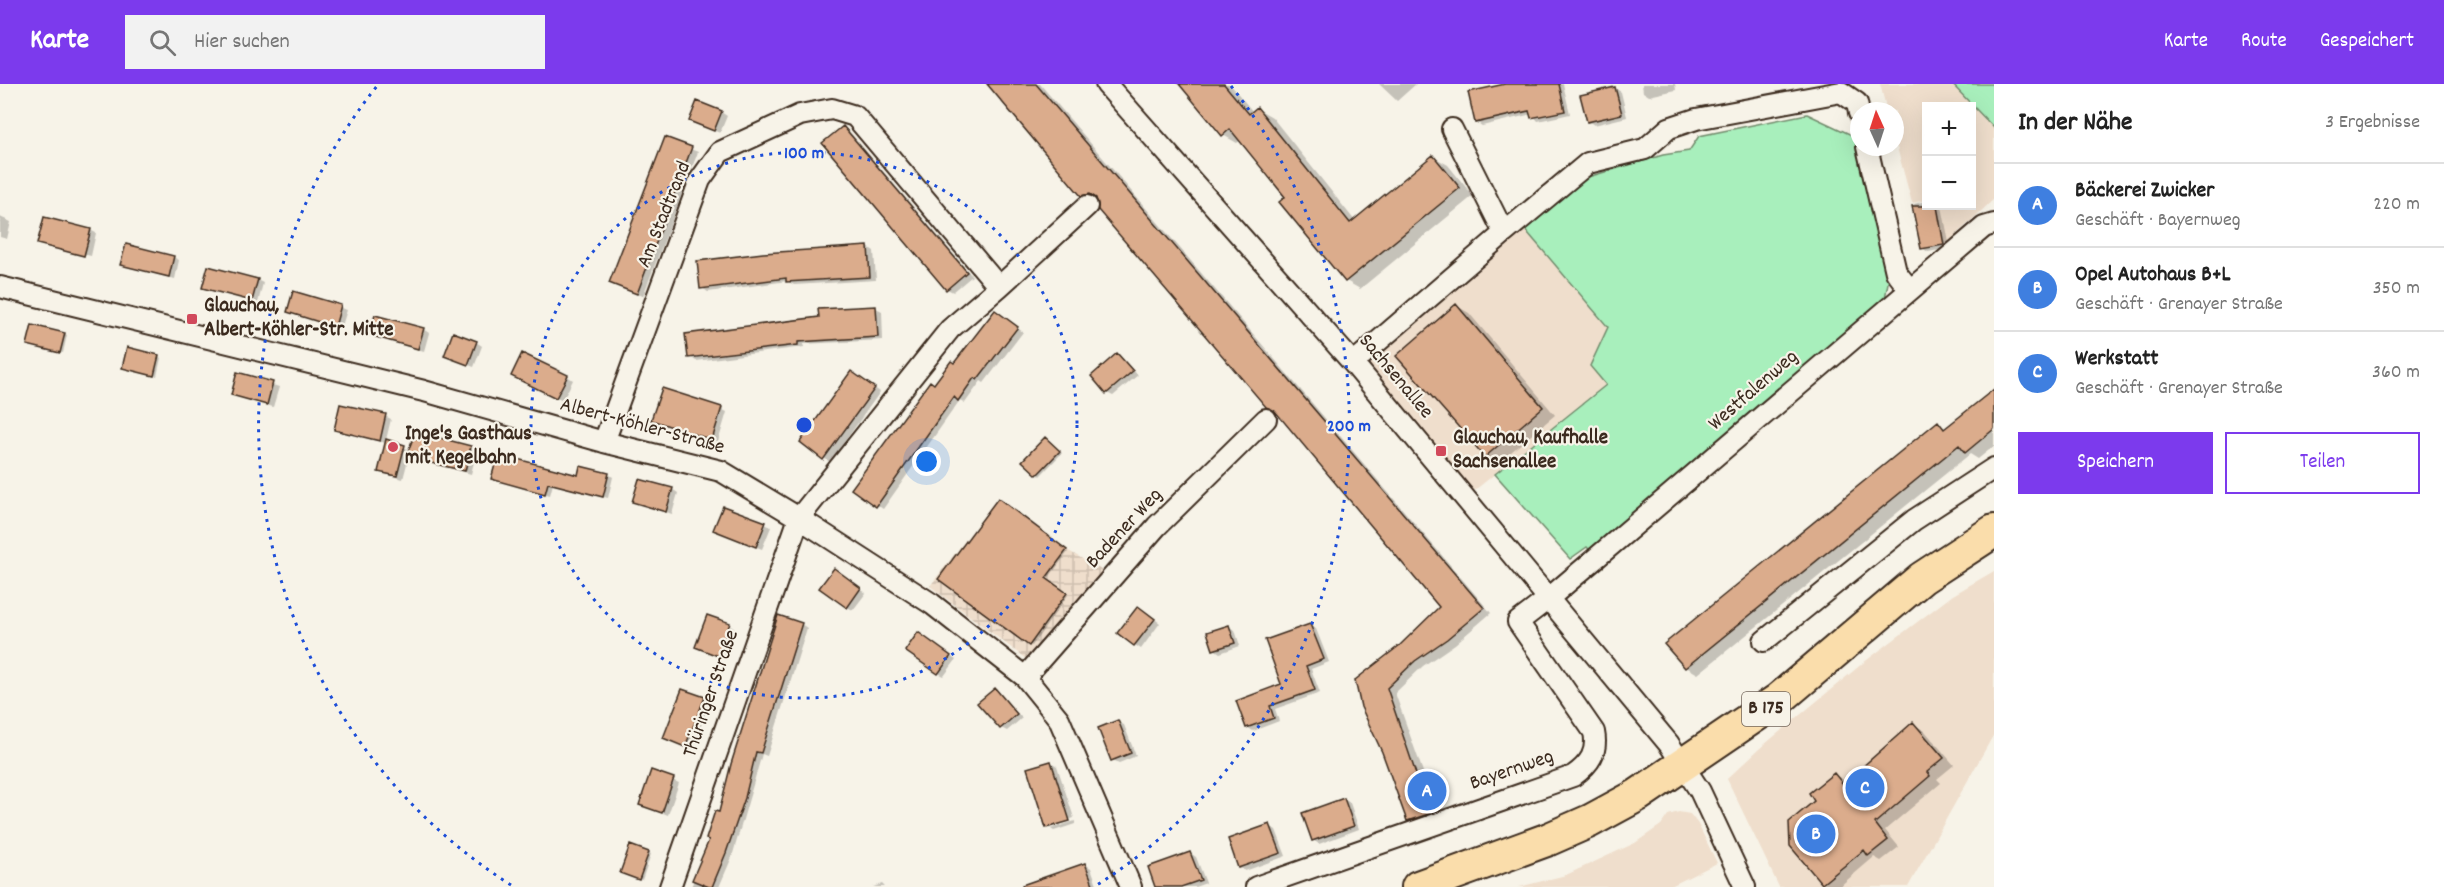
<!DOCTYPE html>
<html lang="de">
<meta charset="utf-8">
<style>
body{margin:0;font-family:Dekko,sans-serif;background:#f2f2f2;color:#222}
.controls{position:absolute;right:18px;top:18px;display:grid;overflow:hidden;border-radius:0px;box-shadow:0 6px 24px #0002}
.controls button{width:54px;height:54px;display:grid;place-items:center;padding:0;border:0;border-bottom:2px solid #e0e0e0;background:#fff;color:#222;font:30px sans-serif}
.compass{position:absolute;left:1850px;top:18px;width:54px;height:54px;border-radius:50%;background:#fff;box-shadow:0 6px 24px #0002;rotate:357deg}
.you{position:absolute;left:927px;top:378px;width:21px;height:21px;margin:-15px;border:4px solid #fff;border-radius:50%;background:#1a73e8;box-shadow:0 0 0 9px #1a73e833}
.badge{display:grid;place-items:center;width:39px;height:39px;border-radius:50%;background:#7c3aed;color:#fff;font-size:20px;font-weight:700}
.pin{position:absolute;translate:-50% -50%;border:3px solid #fff;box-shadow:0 2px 6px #0006}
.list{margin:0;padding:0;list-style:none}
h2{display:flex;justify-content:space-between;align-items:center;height:78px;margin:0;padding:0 24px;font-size:26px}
h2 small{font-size:20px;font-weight:400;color:#767676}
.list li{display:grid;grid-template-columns:39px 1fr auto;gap:18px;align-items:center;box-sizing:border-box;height:84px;padding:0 24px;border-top:2px solid #e0e0e0}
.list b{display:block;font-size:22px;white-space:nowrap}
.list p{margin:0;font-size:20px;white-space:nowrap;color:#767676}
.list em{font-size:20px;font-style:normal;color:#767676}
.actions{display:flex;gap:12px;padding:18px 24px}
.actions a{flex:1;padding:14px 0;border:2px solid #7c3aed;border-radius:0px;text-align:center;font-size:21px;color:#7c3aed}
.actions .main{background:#7c3aed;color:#fff}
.icon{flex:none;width:33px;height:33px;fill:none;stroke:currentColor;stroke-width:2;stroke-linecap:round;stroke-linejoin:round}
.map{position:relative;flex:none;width:1994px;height:803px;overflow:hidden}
header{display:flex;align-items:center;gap:36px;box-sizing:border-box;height:84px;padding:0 30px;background:#7c3aed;color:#fff}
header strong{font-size:28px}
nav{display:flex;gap:33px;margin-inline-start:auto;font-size:21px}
.search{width:420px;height:54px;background:#f2f2f2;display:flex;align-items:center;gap:15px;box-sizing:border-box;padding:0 21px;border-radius:0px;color:#767676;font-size:22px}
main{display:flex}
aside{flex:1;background:#fff}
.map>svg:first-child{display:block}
.built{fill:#efdecc}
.industrial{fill:url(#industrial-grid)}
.green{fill:#a8efbc;stroke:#728c6d;stroke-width:1.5}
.shadow{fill:#0003}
.building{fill:#dbac8c;stroke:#3b2a1e;stroke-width:1.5}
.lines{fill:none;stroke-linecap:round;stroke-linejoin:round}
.minor-casing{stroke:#3b2a1e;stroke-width:24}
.primary-casing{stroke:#3b2a1e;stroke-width:36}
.minor{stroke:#f7f3e8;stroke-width:20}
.primary{stroke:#faddab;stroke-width:32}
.ring{fill:none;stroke:#1d4ed8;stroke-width:3;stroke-dasharray:3 6}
.poi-dot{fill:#d1495b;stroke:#f7f3e8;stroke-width:2}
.labels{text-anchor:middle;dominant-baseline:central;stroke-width:4.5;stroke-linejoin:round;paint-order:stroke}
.shield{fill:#f7f3e8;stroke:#73665b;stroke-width:1.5}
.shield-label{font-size:20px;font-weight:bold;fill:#3b2a1e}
.street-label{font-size:21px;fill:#3b2a1e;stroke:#f7f3e8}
.poi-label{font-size:21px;font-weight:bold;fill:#3b2a1e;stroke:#f7f3e8;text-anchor:start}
.centre{fill:#1d4ed8;stroke:#f7f3e8;stroke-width:3}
.ring-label{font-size:18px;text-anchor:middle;font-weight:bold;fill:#1d4ed8;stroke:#f7f3e8;stroke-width:4.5;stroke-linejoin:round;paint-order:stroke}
</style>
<header>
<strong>Karte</strong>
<div class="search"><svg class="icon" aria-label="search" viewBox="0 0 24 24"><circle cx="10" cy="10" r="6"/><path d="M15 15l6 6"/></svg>Hier suchen</div>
<nav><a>Karte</a><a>Route</a><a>Gespeichert</a></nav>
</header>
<main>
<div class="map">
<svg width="1994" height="803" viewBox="0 0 1994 803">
<defs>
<pattern id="industrial-grid" width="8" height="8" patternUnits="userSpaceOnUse" patternTransform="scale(1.5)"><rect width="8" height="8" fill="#efdecc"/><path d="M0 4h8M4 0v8" fill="none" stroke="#cebfaf"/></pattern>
</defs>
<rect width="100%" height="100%" fill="#f7f3e8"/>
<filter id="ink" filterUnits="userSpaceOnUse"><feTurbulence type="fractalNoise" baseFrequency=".0167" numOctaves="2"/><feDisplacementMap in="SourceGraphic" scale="12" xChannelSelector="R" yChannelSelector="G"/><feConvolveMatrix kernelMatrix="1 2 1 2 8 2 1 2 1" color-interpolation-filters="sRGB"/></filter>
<g filter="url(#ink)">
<!-- built -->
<path class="built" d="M1880,0H1994V115L1945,161L1937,122H1972V22H1926V116L1912,119L1895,56V27H1887Z
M1517,136L1608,243L1590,282L1606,301L1465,414L1353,280Z
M1994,487V650L1908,803H1779L1727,695L1759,665L1863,579L1953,511Z
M1679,728L1690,730L1698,740L1717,779L1669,803H1519L1566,791L1635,759L1661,741L1668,731Z"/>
<!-- industrial -->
<path class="industrial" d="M998,414L1067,466L1103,487L1026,575L930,502Z"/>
<!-- green -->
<path class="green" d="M1952,0H1994V44Z
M1807,30L1856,53L1889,194L1885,214L1873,231L1594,471L1587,463L1570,475L1495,390L1606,301L1590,282L1608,243L1517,136L1581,95L1663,71L1689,67L1699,52Z"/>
<!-- shadow -->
<path class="shadow" d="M990,0H1040L1491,529L1455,560L1423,582L1395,609L1439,733L1416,741L1408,736L1383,667L1362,622L1401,562L1441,523L1098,114L1091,116L1082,111Z
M1181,0H1230L1253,28L1258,25L1272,33L1355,137L1434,73L1448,81L1473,112L1360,205L1346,197L1288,113L1241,56L1237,59L1223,51Z
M1379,0H1416L1397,17Z
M1506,0H1563L1570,30L1538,37L1532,30L1482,42L1476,38Z
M1642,0H1675L1676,6L1649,12L1643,8Z
M1615,4L1621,8L1627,33L1594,41L1588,37Z
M721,28L727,32L720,49L697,40Z
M843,44L849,47L972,192L953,208L947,205Z
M666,55L698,68L643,212L617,202Z
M1926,117V122H1942L1950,164L1928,168L1922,164L1914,120Z
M0,133L11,138L7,155L0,153Z
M90,146L96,149L91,172L39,159Z
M868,163L874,167L876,196L794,201L787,197L708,208L702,204Z
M173,173L179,176L175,195L122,180Z
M257,196L263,199L258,219L204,204Z
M294,209L347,226L341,245L289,228Z
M1457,222L1469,229L1555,331L1498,379L1486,372Z
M876,224L882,227L883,256L803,260L804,263L696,277L690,273L820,235Z
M1001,232L1023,248L984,299L981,297L965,319L960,316L883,425L853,405L955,281Z
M423,245L429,249L424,267L371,251Z
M64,250L67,251L63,269L31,262Z
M476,258L482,262L474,283L452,275Z
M1117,271L1138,291L1113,312L1107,309Z
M158,272L161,274L157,292L126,285Z
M238,290L279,303L273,323L233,311Z
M567,292L573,296L563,316L519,295Z
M858,292L880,308L830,378L824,374Z
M1994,307V362L1978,375L1970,370L1698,590L1686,583L1938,339L1947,345Z
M721,325L727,328L718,358L653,335Z
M385,332L391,335L386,356L410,366L471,363L477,366L471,390L409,372L403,395L385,390L379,387L386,359L335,346Z
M1048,356L1062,369L1040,392L1038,390Z
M608,390L613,393L608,414L553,400L550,411L493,394Z
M672,405L678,409L672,430L634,417Z
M1000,417L1068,468L1047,496L1068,511L1032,562L940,495Z
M765,440L771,443L762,465L721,449Z
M840,489L866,509L853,526L847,523Z
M1144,527L1160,539L1141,565L1135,561Z
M708,533L735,544L725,574L703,566Z
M801,540L807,544L767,672L762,670L732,773L719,803H691Z
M1310,541L1316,545L1329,578L1311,585L1320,609L1275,625L1279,637L1253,647L1247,643L1283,601Z
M1229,543L1235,546L1240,562L1220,569L1214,565Z
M925,554L956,576L944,592L938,589Z
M995,606L1022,634L1007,647L1001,644Z
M704,615L710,618L692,665L671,657Z
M1118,638L1124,641L1136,672L1119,679L1113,676Z
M1913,640L1925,647L1954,681L1937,695L1941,699L1885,746L1899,763L1881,777L1874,773L1839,803H1830L1823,799L1791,761L1835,691L1847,698Z
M1051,678L1057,682L1074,734L1050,742V745L1075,737V740L1054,747L1048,743Z
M652,688L679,699L668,731L640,720Z
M1344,715L1350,719L1359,745L1319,760L1313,756Z
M1270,742L1276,746L1286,772L1245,787L1239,783Z
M648,769L651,770L642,796L624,790Z
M1190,769L1196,773L1206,799L1195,803H1157Z
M1085,780L1091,784L1098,803H1048Z
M882,800L885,803H873Z"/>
<!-- building -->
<path class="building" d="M987,0H1036L1484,524L1447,555L1415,577L1387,604L1417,693L1432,729L1407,737L1382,668L1361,623L1355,596L1400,561L1439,523L1275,327L1266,323L1098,126L1096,114L1090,110L1081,112Z
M1179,0H1224L1249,30L1257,23L1350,139L1433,71L1460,104L1345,198L1279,118L1285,113L1230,45L1222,52Z
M1505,0H1559L1565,27L1531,34L1529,27L1475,39L1468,8Z
M1615,3L1622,30L1587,38L1580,11Z
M697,17L722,27L714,47L689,37Z
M843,42L967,188L946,206L822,59Z
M665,53L692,63L637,210L609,199Z
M1912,122H1937L1944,161L1921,165Z
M44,133L91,145L84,172L37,160Z
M126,160L174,172L169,193L120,181Z
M868,162L870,193L786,198V194L700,205L697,177L763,169Z
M208,182L258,195L252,217L202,204Z
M293,207L341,221L335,243L287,228Z
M1456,220L1543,323L1485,373L1396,272Z
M876,222L878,253L798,258V261L688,274L685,250L819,233L818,225Z
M995,226L1018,243L977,296L974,294L958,317L954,313L876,423L851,405L930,297L934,300L951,277L954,279Z
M375,231L424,244L418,265L369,251Z
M32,241L65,249L60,269L27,261Z
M453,248L477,257L468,281L444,272Z
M127,263L159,271L154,292L122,284Z
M522,269L568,291L556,314L511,292Z
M1117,269L1133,287L1106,310L1091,292Z
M851,287L875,304L823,376L800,358Z
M237,288L273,298L267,321L231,311Z
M662,304L722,323L712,356L651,336Z
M1994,305V345L1965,369L1959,361L1685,584L1664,560L1938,337L1944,345Z
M340,320L386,330L380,357L334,346Z
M421,349L471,362L465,387L406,373L413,354L419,355Z
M1045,353L1060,367L1037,391L1022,377Z
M386,355L405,361L397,392L378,388Z
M498,370L578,391L580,382L609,389L603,413L548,399L545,410L491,395Z
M639,395L673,404L666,428L632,418Z
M998,414L1067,466L1046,494L1067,509L1029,562L938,495Z
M723,422L766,438L756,463L713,446Z
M834,484L861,504L847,524L819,504Z
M1138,522L1155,535L1134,562L1117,549Z
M707,531L730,539L718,572L695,563Z
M778,531L802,539L761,669L756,668L745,714L726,769L712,803H709L692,796L709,756L706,755L715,727L719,728L731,680Z
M1310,540L1324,575L1306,582L1315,606L1270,622L1274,634L1246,644L1236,617L1281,600L1265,556Z
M1229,541L1235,559L1213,566L1207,548Z
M918,548L951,572L938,590L905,567Z
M995,604L1017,630L1000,645L977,619Z
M682,605L705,613L685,663L663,654Z
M1118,636L1131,669L1111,677L1098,644Z
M1913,638L1944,674L1927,688L1930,692L1875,739L1888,756L1868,772L1864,766L1822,800L1790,762L1789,738L1814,717L1809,709L1834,689L1843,700Z
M1051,677L1070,737L1046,744L1027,684Z
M651,686L674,694L662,729L639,721Z
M1344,714L1354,742L1312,757L1302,729Z
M1270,740L1281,769L1238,784L1228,755Z
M630,761L649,768L639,796L620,789Z
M1190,768L1201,796L1181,803H1155L1148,783Z
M1085,779L1094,803H1023L1022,801Z"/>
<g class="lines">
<!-- minor casing -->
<g class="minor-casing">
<path id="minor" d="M1106,0L1353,279L1669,660L1700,707L1745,803
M1867,63L1896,188L1910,206
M1504,149L1588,79L1645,65L1669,44L1696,35L1841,8L1857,19L1859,29
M0,203L424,307L604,358L721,387L799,434L932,520L1025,593L1059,635L1131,803
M999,203L1087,122
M1353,279L1504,149L1452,45
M604,358L700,96L720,68L800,31L832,25L855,32L999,203L950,245L799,434L670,803
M1764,557L1914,436L1994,384
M1025,593L1157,442L1266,335
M1256,803L1573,692C1590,680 1598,668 1594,648L1518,538L1548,515L1984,143L1994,140"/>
</g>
<!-- primary casing -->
<g class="primary-casing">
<path id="primary" d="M1418,803L1549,755L1590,737L1638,711L1778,616L1922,494L1994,447"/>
</g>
<!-- minor -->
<use href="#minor" class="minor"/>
<!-- primary -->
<use href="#primary" class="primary"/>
</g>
</g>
<!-- distance rings -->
<g class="ring">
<circle cx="804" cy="341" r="273"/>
<path d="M511 801A545 545 0 0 1 377 2M1231 2A545 545 0 0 1 1097 801"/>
</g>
<!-- markers -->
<g class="poi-dot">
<rect x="186" y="229" width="12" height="12" rx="3"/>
<circle cx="393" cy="363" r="6"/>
<rect x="1435" y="361" width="12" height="12" rx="3"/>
</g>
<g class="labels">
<!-- shield labels -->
<rect class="shield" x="1742" y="608" width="48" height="34" rx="4.5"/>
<g class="shield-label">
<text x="1766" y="625">B 175</text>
</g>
<!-- street labels -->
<g class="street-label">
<text transform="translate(665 131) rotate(-68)">Am Stadtrand</text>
<text transform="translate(1395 293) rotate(50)">Sachsenallee</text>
<text transform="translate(1754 307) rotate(-41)">Westfalenweg</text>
<text transform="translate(642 343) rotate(15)">Albert-Köhler-Straße</text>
<text transform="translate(1125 445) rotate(-47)">Badener Weg</text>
<text transform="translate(712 610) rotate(-71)">Thüringer Straße</text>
<text transform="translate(1512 687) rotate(-19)">Bayernweg</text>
</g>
<!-- poi labels -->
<g class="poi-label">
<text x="204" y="223">Glauchau,<tspan x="204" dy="24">Albert-Köhler-Str. Mitte</tspan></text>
<text x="405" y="351">Inge's Gasthaus<tspan x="405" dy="24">mit Kegelbahn</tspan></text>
<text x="1453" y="355">Glauchau, Kaufhalle<tspan x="1453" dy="24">Sachsenallee</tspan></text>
</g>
</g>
<circle cx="804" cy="341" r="9" class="centre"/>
<g class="ring-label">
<text x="804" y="74">100 m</text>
<text x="1349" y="347">200 m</text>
</g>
</svg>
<div class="controls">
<button>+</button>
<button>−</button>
</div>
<svg class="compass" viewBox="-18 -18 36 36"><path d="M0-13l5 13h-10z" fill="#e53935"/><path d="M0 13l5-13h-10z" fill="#767676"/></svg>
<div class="you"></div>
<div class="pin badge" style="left:1427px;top:707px;background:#3f7fe0">A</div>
<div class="pin badge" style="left:1816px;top:750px;background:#3f7fe0">B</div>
<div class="pin badge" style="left:1865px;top:704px;background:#3f7fe0">C</div>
</div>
<aside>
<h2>In der Nähe<small>3 Ergebnisse</small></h2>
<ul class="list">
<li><span class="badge" style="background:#3f7fe0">A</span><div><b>Bäckerei Zwicker</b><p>Geschäft · Bayernweg</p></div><em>220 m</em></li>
<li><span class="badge" style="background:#3f7fe0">B</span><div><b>Opel Autohaus B+L</b><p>Geschäft · Grenayer Straße</p></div><em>350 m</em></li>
<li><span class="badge" style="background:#3f7fe0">C</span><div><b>Werkstatt</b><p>Geschäft · Grenayer Straße</p></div><em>360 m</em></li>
</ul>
<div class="actions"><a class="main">Speichern</a><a>Teilen</a></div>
</aside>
</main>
